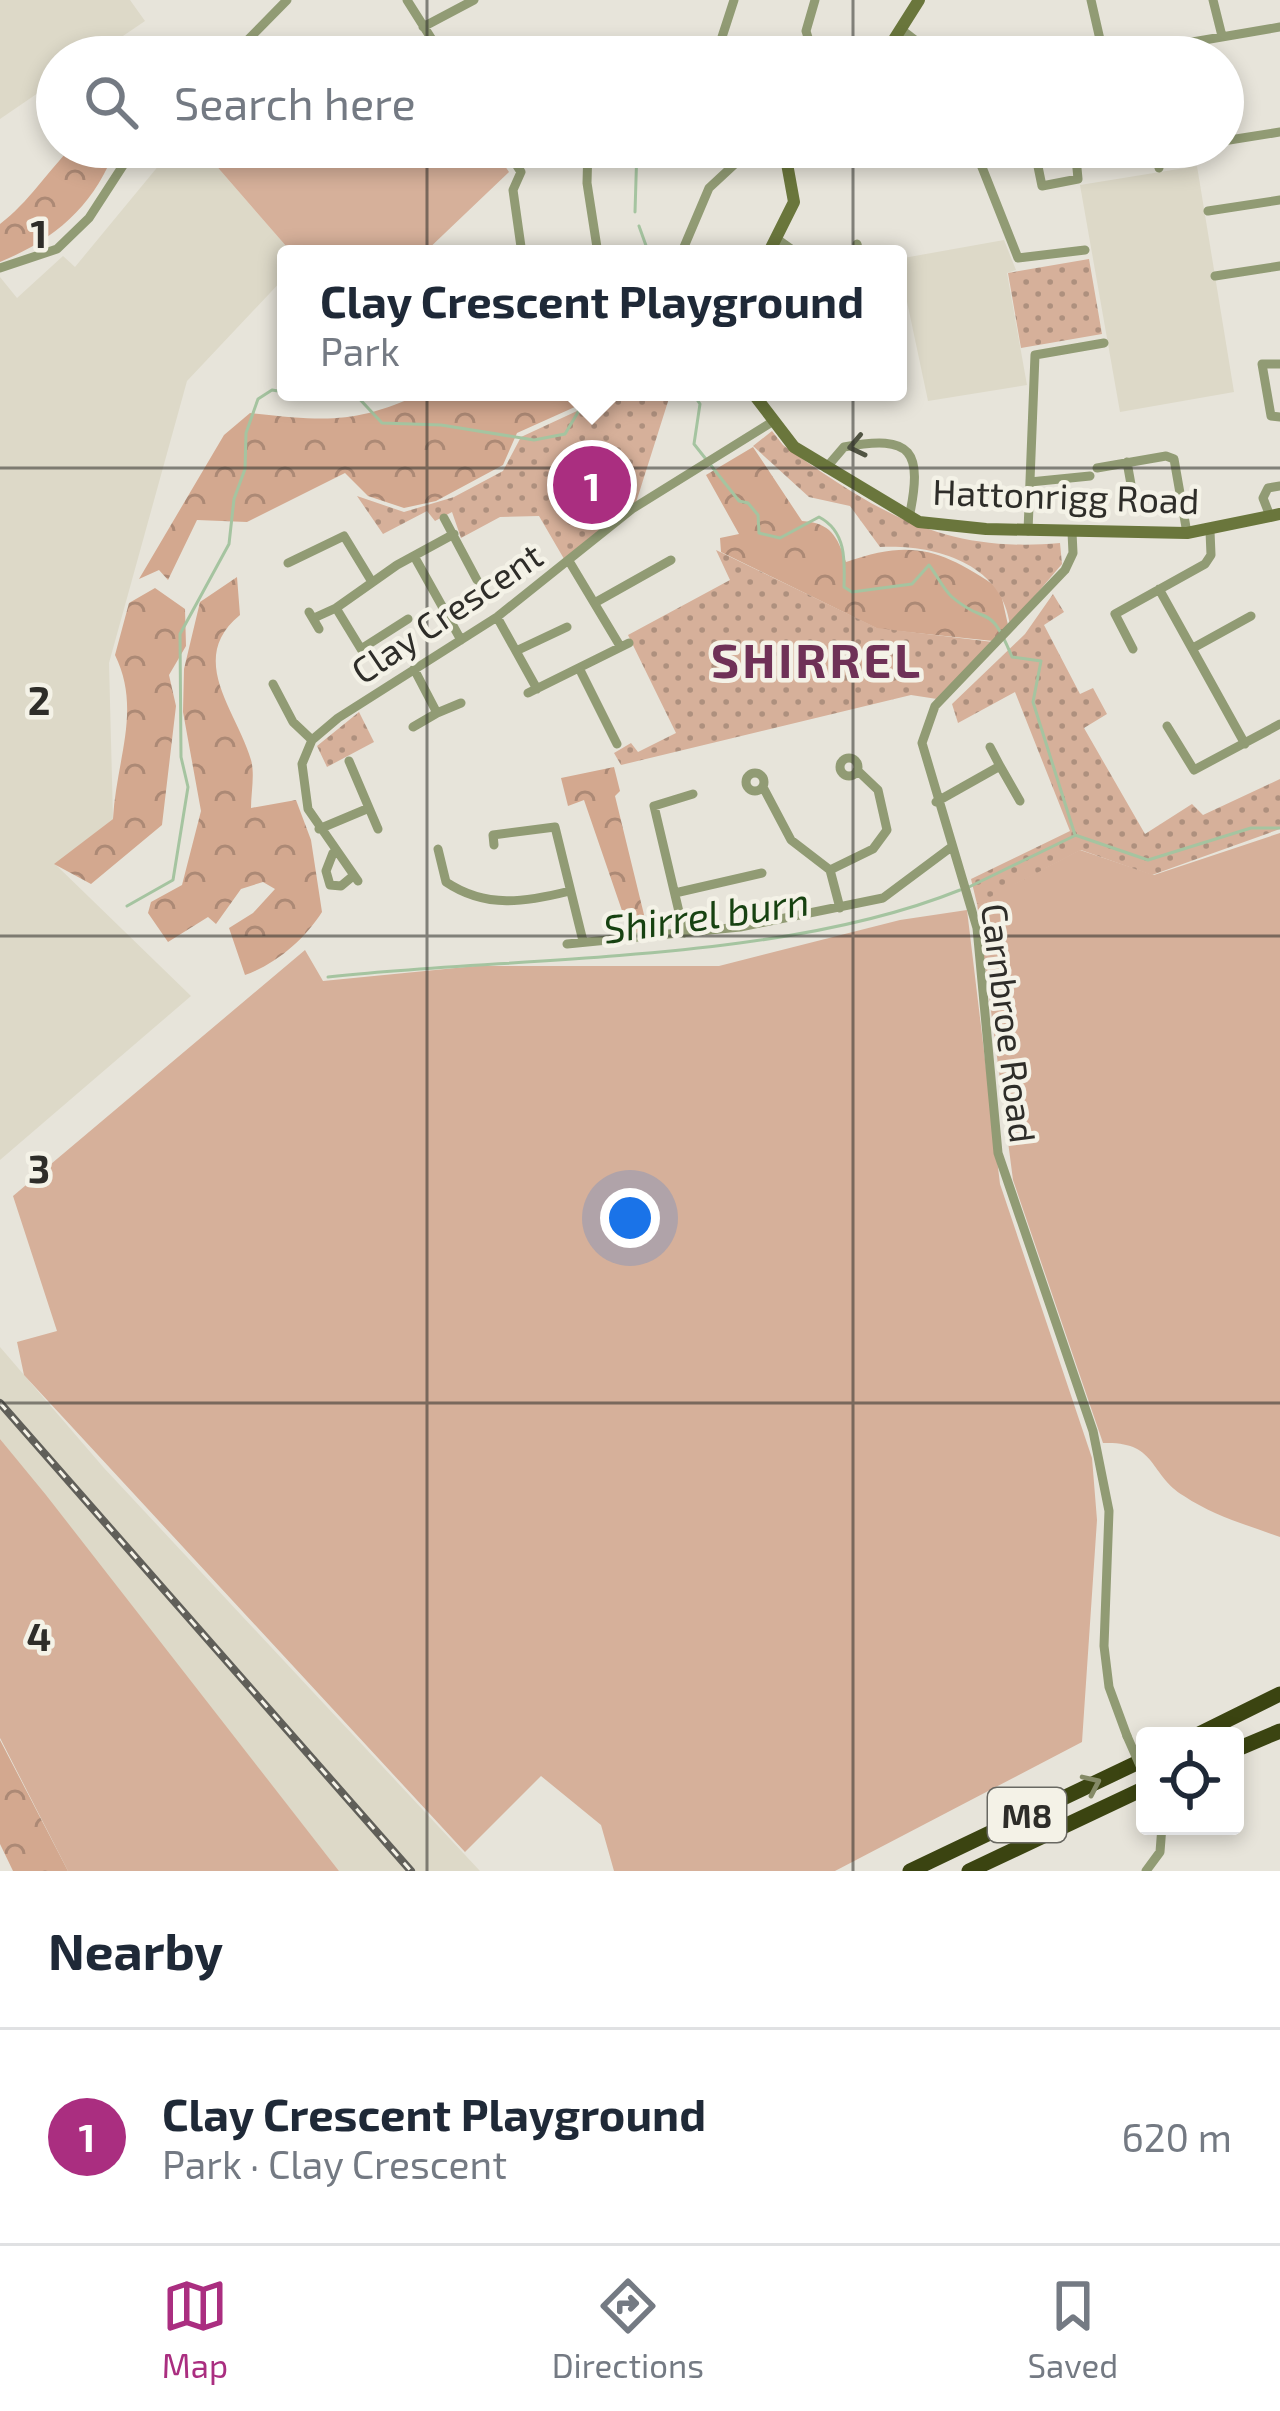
<!DOCTYPE html>
<meta charset="utf-8">
<style>
body{margin:0;font-family:"Exo 2",sans-serif;background:#f6f6f7;color:#1f2937}
.controls{position:absolute;right:36px;bottom:36px;display:grid;overflow:hidden;border-radius:12px;box-shadow:0 6px 18px #0003}
.controls button{width:108px;height:108px;display:grid;place-items:center;padding:0;border:0;border-bottom:3px solid #e0e1e3;background:#fff;color:#1f2937;font:60px sans-serif}
.you{position:absolute;left:630px;top:1218px;width:42px;height:42px;margin:-30px;border:9px solid #fff;border-radius:50%;background:#1a73e8;box-shadow:0 0 0 18px #1a73e833}
.badge{display:grid;place-items:center;width:78px;height:78px;border-radius:50%;background:#aa2e80;color:#fff;font-size:39px;font-weight:700}
.pin{position:absolute;translate:-50% -50%;border:6px solid #fff;box-shadow:0 3px 12px #0006}
.popup{position:absolute;left:277px;top:245px;width:630px;height:156px;box-sizing:border-box;display:grid;place-content:center;border-radius:12px;background:#fff;filter:drop-shadow(0 3px 9px #0005);font-size:39px;white-space:nowrap;color:#747a83}
.popup b{font-size:45px;color:#1f2937}
.popup::after{content:'';position:absolute;left:50%;top:100%;margin-left:-24px;border:24px solid transparent;border-top-color:#fff}
.list{margin:0;padding:0;list-style:none}
h2{display:flex;justify-content:space-between;align-items:center;height:156px;margin:0;padding:0 48px;font-size:51px}
h2 small{font-size:39px;font-weight:400;color:#747a83}
.list li{display:grid;grid-template-columns:78px 1fr auto;gap:36px;align-items:center;box-sizing:border-box;height:216px;padding:0 48px;border-top:3px solid #e0e1e3}
.list b{display:block;font-size:45px;white-space:nowrap}
.list p{margin:0;font-size:39px;white-space:nowrap;color:#747a83}
.list em{font-size:39px;font-style:normal;color:#747a83}
.icon{flex:none;width:66px;height:66px;fill:none;stroke:currentColor;stroke-width:2;stroke-linecap:round;stroke-linejoin:round}
.map{position:relative;flex:none;width:1280px;height:1871px;overflow:hidden}
.search{position:absolute;background:#fff;box-shadow:0 6px 18px #0003;left:36px;right:36px;top:36px;height:132px;display:flex;align-items:center;gap:30px;box-sizing:border-box;padding:0 42px;border-radius:66px;color:#747a83;font-size:45px}
.sheet{height:372px;background:#fff}
nav{display:flex;justify-content:space-around;align-items:center;box-sizing:border-box;height:168px;border-top:3px solid #e0e1e3;background:#fff;font-size:33px;color:#747a83}
nav a{display:grid;justify-items:center;gap:6px}
nav .on{color:#aa2e80}
.map>svg:first-child{display:block}
.built{fill:#ddd9c8}
.grass{fill:#d6b09a}
.forest{fill:url(#forest-crowns)}
.park{fill:url(#park-dots)}
.lines{fill:none;stroke-linecap:round;stroke-linejoin:round}
.stream{stroke:#a5c4a0;stroke-width:3}
.street{stroke:#919b74;stroke-width:9}
.secondary{stroke:#6a763c;stroke-width:12}
.highway{stroke:#3b4411;stroke-width:15}
.rail-casing{stroke:#605f59;stroke-width:8}
.rail{stroke:#f4f2e7;stroke-width:3;stroke-dasharray:9;stroke-linecap:butt}
.street-bridge{stroke:#919b74;stroke-width:9}
.oneway{stroke:#515443}
.oneway2{stroke:#858a67}
.grid{fill:none;stroke:#2e2d29;stroke-width:3;stroke-opacity:0.55}
.labels{text-anchor:middle;dominant-baseline:central;stroke-width:9;stroke-linejoin:round;paint-order:stroke}
.shield{fill:#f4f2e7;stroke:#696862;stroke-width:3}
.shield-label{font-size:33px;font-weight:bold;fill:#2e2d29}
.street-label{font-size:36px;fill:#2e2d29;stroke:#f4f2e7}
.water-label{font-size:39px;font-style:italic;fill:#174211;stroke:#f4f2e7}
.district-label{font-size:48px;font-weight:bold;letter-spacing:3px;fill:#6f3157;stroke:#f4f2e7}
.grid-label{font-size:39px;text-anchor:middle;font-weight:bold;fill:#2e2d29;stroke:#f4f2e7;stroke-width:9;stroke-linejoin:round;paint-order:stroke}
</style>
<div class="map">
<svg width="1280" height="1871" viewBox="0 0 1280 1871">
<defs>
<pattern id="forest-crowns" width="20" height="18" patternUnits="userSpaceOnUse" patternTransform="scale(3)"><rect width="20" height="18" fill="#d3a88f"/><path d="M2 6a3 3 0 1 1 6 0M12 15a3 3 0 1 1 6 0" fill="none" stroke="#ac8975"/></pattern>
<pattern id="park-dots" width="8" height="8" patternUnits="userSpaceOnUse" patternTransform="scale(3)"><rect width="8" height="8" fill="#d6b09a"/><path d="M2 2h.1M6 6h.1" fill="none" stroke="#ae907e" stroke-width="1.8" stroke-linecap="round"/></pattern>
</defs>
<rect width="100%" height="100%" fill="#e7e4da"/>
<!-- built -->
<path class="built" d="M0,0H130L145,21L92,57H57V80L0,119Z
M174,147H200L293,254H286V276L187,381L109,663L113,819L55,864L191,996L0,1160V277L17,298L63,256L75,267Z
M1197,166L1234,392L1120,412L1080,185Z
M1004,240L1016,270L1007,273L1027,385L928,401L898,259Z
M0,1347L104,1468L480,1871H339L0,1439Z"/>
<!-- grass -->
<path class="grass" d="M200,147H492L509,172L423,254H293Z
M1280,833V1537C1247,1525 1214,1516 1184,1496C1148,1474 1158,1441 1103,1443L1013,1180L977,903L1080,850L1154,875Z
M967,910L1000,1184L1092,1458L1097,1520L1082,1742L835,1871H614L601,1825L541,1776L465,1852L24,1375L17,1342L57,1331L13,1196L305,950L323,981L476,966H719L900,920Z
M0,1439L46,1495L339,1871H68L0,1738Z"/>
<!-- forest -->
<path class="forest" d="M72,147H116C95,205 56,239 0,262V224C29,202 46,173 72,147Z
M425,392H583L577,406L517,433L503,465L436,501L404,508L368,496L345,473L247,522L197,520L168,580L159,570L139,579L224,435L250,413C327,421 353,425 425,392Z
M753,447L802,521C831,523 837,536 846,562C913,538 943,550 1000,589L1008,625L993,641L878,629L721,552L720,538L739,534L706,475Z
M237,577L240,615C186,659 237,711 251,760C255,774 251,793 251,808L296,800L311,840L322,912C304,940 276,964 245,975L229,928L253,913L275,889L263,882L241,889L216,924L208,917L168,942L148,913L151,902L182,885L201,811L183,712L184,669L200,602Z
M155,588L185,609L186,646L169,675L176,706L162,825L91,884L54,864L113,819C116,760 142,710 115,655L129,603Z
M614,767L620,791L615,796L648,931L630,934L584,800L568,806L561,778Z
M0,1740L68,1871H13L0,1844Z"/>
<!-- park -->
<path class="park" d="M1089,259L1102,334L1021,348L1008,273Z
M587,392H671L633,512L567,564L539,516L500,517L461,538L452,512L435,521L427,511L383,534L357,496L404,512L454,497L503,471L521,437L577,411Z
M772,431L783,445C875,511 943,554 1060,543L1062,564L1010,625C1002,563 934,544 880,547L850,506L809,497L753,446Z
M716,550L877,628L993,642L937,699L911,695L621,765L614,753L631,743L638,752L676,733L628,635L730,580Z
M1053,594L1064,612L1044,625L1080,694L1093,688L1107,714L1084,728L1145,834L1192,804L1203,815L1280,779V829L1152,875L1081,850L977,904L971,879L1070,831L1015,692L958,723L952,704L1025,634Z
M359,712L374,742L327,767L317,746Z"/>
<g class="lines">
<!-- stream -->
<path class="stream" d="M610,44L618,57
M635,212L637,147
M639,226L649,254
M353,392L382,423L441,425L534,440L565,434L590,392
M692,392L700,404L694,444L739,501L748,503L758,515L759,533L780,538L819,517C846,531 845,560 844,587L852,592L912,584L929,565C937,575 943,589 952,597C988,628 988,599 1012,657L1041,661L1033,702L1075,835L1148,860L1251,828H1280
M969,887L1074,836
M127,906L173,880L188,787L181,757L180,634L229,544L234,499L245,469L246,433L258,399L272,390L328,399L335,392
M328,977C523,956 779,963 960,890"/>
<!-- street -->
<path class="street" d="M407,0L443,57
M1091,0L1104,57
M1213,0L1222,36
M423,27L474,0
M902,30L937,57
M231,57L287,0
M728,57L722,37L734,0
M814,57L806,31L815,0
M1105,57L1280,27
M1223,141L1280,132
M505,147L521,172L513,190L522,254
M588,147L587,183L598,254
M974,147L1018,258L1085,250
M1034,147L1042,186L1078,179L1075,147
M1155,147L1159,168
M1208,211L1280,200
M777,239L798,254
M681,254L709,188L737,162L768,147
M849,254L859,252L857,244
M0,268L57,249L89,218L135,147
M1215,276L1280,266
M898,330L902,329
M1280,364H1262L1271,416L1280,417
M1127,462L1132,490
M826,468L844,447C913,434 923,451 909,518
M1097,468L1166,456L1174,459L1187,533
M1030,482L1090,476
M1270,516L1263,498L1268,488L1280,486
M444,518L477,580
M1028,531L1035,355L1104,343
M1072,532L1073,553L1065,570L935,706L922,743L977,928L998,1153L1093,1431L1109,1511L1104,1646L1109,1687L1127,1736
M414,556L461,640
M569,561L620,646
M288,563L344,536L372,582
M1159,589L1245,744
M598,601L671,560
M309,612L319,629
M497,617L537,689
M314,618L336,608
M408,619L361,649L336,608L397,565L454,534
M1193,648L1251,616
M1133,649L1115,614L1205,564L1211,555L1210,531
M516,651L567,627
M579,668L617,744
M414,669L437,713L461,703
M273,684L293,722L312,740
M528,693L629,643
M1167,726L1194,770L1280,724
M413,727L437,713
M840 767a9 9 0 1 1 18 0a9 9 0 1 1-18 0Z
M1000,766L1020,801
M746 782a9 9 0 1 1 18 0a9 9 0 1 1-18 0Z
M763,787L791,840L830,870
M936,802L1000,766L990,747
M369,808L378,829
M319,829L369,808L349,761
M494,845L493,835L555,827L583,941
M438,849L446,882C486,909 526,902 570,891
M333,853L326,871L330,885L341,886L353,876
M358,881L308,809L302,764L312,740L338,718L497,617L632,509L772,422
M675,893L762,873
M840,908L830,870L873,849L887,830L878,790L857,770
M684,933L654,806L693,794
M567,944L740,927L883,898L950,848
M1146,1871L1160,1852L1162,1826"/>
<!-- secondary -->
<path class="secondary" d="M883,57L919,0
M769,147L782,159L792,147
M768,254L794,202L786,158
M752,392L794,447L919,522L986,529L1187,533L1280,514"/>
<!-- highway -->
<path class="highway" d="M1195,1736L1280,1694
M1235,1750L1280,1731
M910,1871L1145,1759
M969,1871L1145,1788"/>
<!-- rail casing -->
<g class="rail-casing">
<path id="rail" d="M0,1403L411,1871"/>
</g>
<!-- rail -->
<use href="#rail" class="rail"/>
<!-- street-bridge -->
<path class="street-bridge" d="M1127,1736L1145,1777"/>
</g>
<!-- one-way arrows -->
<defs><path id="oneway-chevron" d="M-2-3.5L2.5 0L-2 3.5" fill="none" stroke-width="1.6" stroke-linecap="round" stroke-linejoin="round" transform="scale(3)"/></defs>
<use class="oneway" href="#oneway-chevron" transform="translate(857 446) rotate(168)"/>
<use class="oneway2" href="#oneway-chevron" transform="translate(1092 1784) rotate(-25)"/>
<!-- grid -->
<path class="grid" d="M427,0V57M853,0V57M427,147V1871M853,147V1871M0,468H1280M0,936H1280M0,1403H1280"/>
<g class="labels">
<!-- shield labels -->
<rect class="shield" x="988" y="1788" width="78" height="54" rx="9"/>
<g class="shield-label">
<text x="1027" y="1815">M8</text>
</g>
<!-- street labels -->
<g class="street-label">
<text transform="translate(1066 495) rotate(2)">Hattonrigg Road</text>
<text transform="translate(446 612) rotate(-34)">Clay Crescent</text>
<text transform="translate(1010 1023) rotate(83)">Carnbroe Road</text>
</g>
<!-- water labels -->
<g class="water-label">
<text transform="translate(706 914) rotate(-8)">Shirrel burn</text>
</g>
<!-- district labels -->
<g class="district-label">
<text x="817" y="659">SHIRREL</text>
</g>
</g>
<g class="grid-label">
<text x="39" y="248">1</text>
<text x="39" y="715">2</text>
<text x="39" y="1183">3</text>
<text x="39" y="1651">4</text>
</g>
</svg>
<div class="controls">
<button><svg class="icon" aria-label="locate" viewBox="0 0 24 24"><circle cx="12" cy="12" r="6"/><path d="M12 2v4M12 18v4M2 12h4M18 12h4"/></svg></button>
</div>
<div class="you"></div>
<div class="pin badge" style="left:592px;top:485px">1</div>
<div class="popup"><b>Clay Crescent Playground</b>Park</div>
<div class="search"><svg class="icon" aria-label="search" viewBox="0 0 24 24"><circle cx="10" cy="10" r="6"/><path d="M15 15l6 6"/></svg>Search here</div>
</div>
<section class="sheet">
<h2>Nearby<small></small></h2>
<ul class="list">
<li><span class="badge">1</span><div><b>Clay Crescent Playground</b><p>Park · Clay Crescent</p></div><em>620 m</em></li>
</ul>
</section>
<nav>
<a class="on"><svg class="icon" aria-label="map" viewBox="0 0 24 24"><path d="M3 6l6-2 6 2 6-2v14l-6 2-6-2-6 2zM9 4v14M15 6v14"/></svg>Map</a>
<a><svg class="icon" aria-label="directions" viewBox="0 0 24 24"><path d="M12 3l9 9-9 9-9-9zM9 14v-3h6M13 9l2 2-2 2"/></svg>Directions</a>
<a><svg class="icon" aria-label="saved" viewBox="0 0 24 24"><path d="M7 4h10v16l-5-4-5 4z"/></svg>Saved</a>
</nav>
